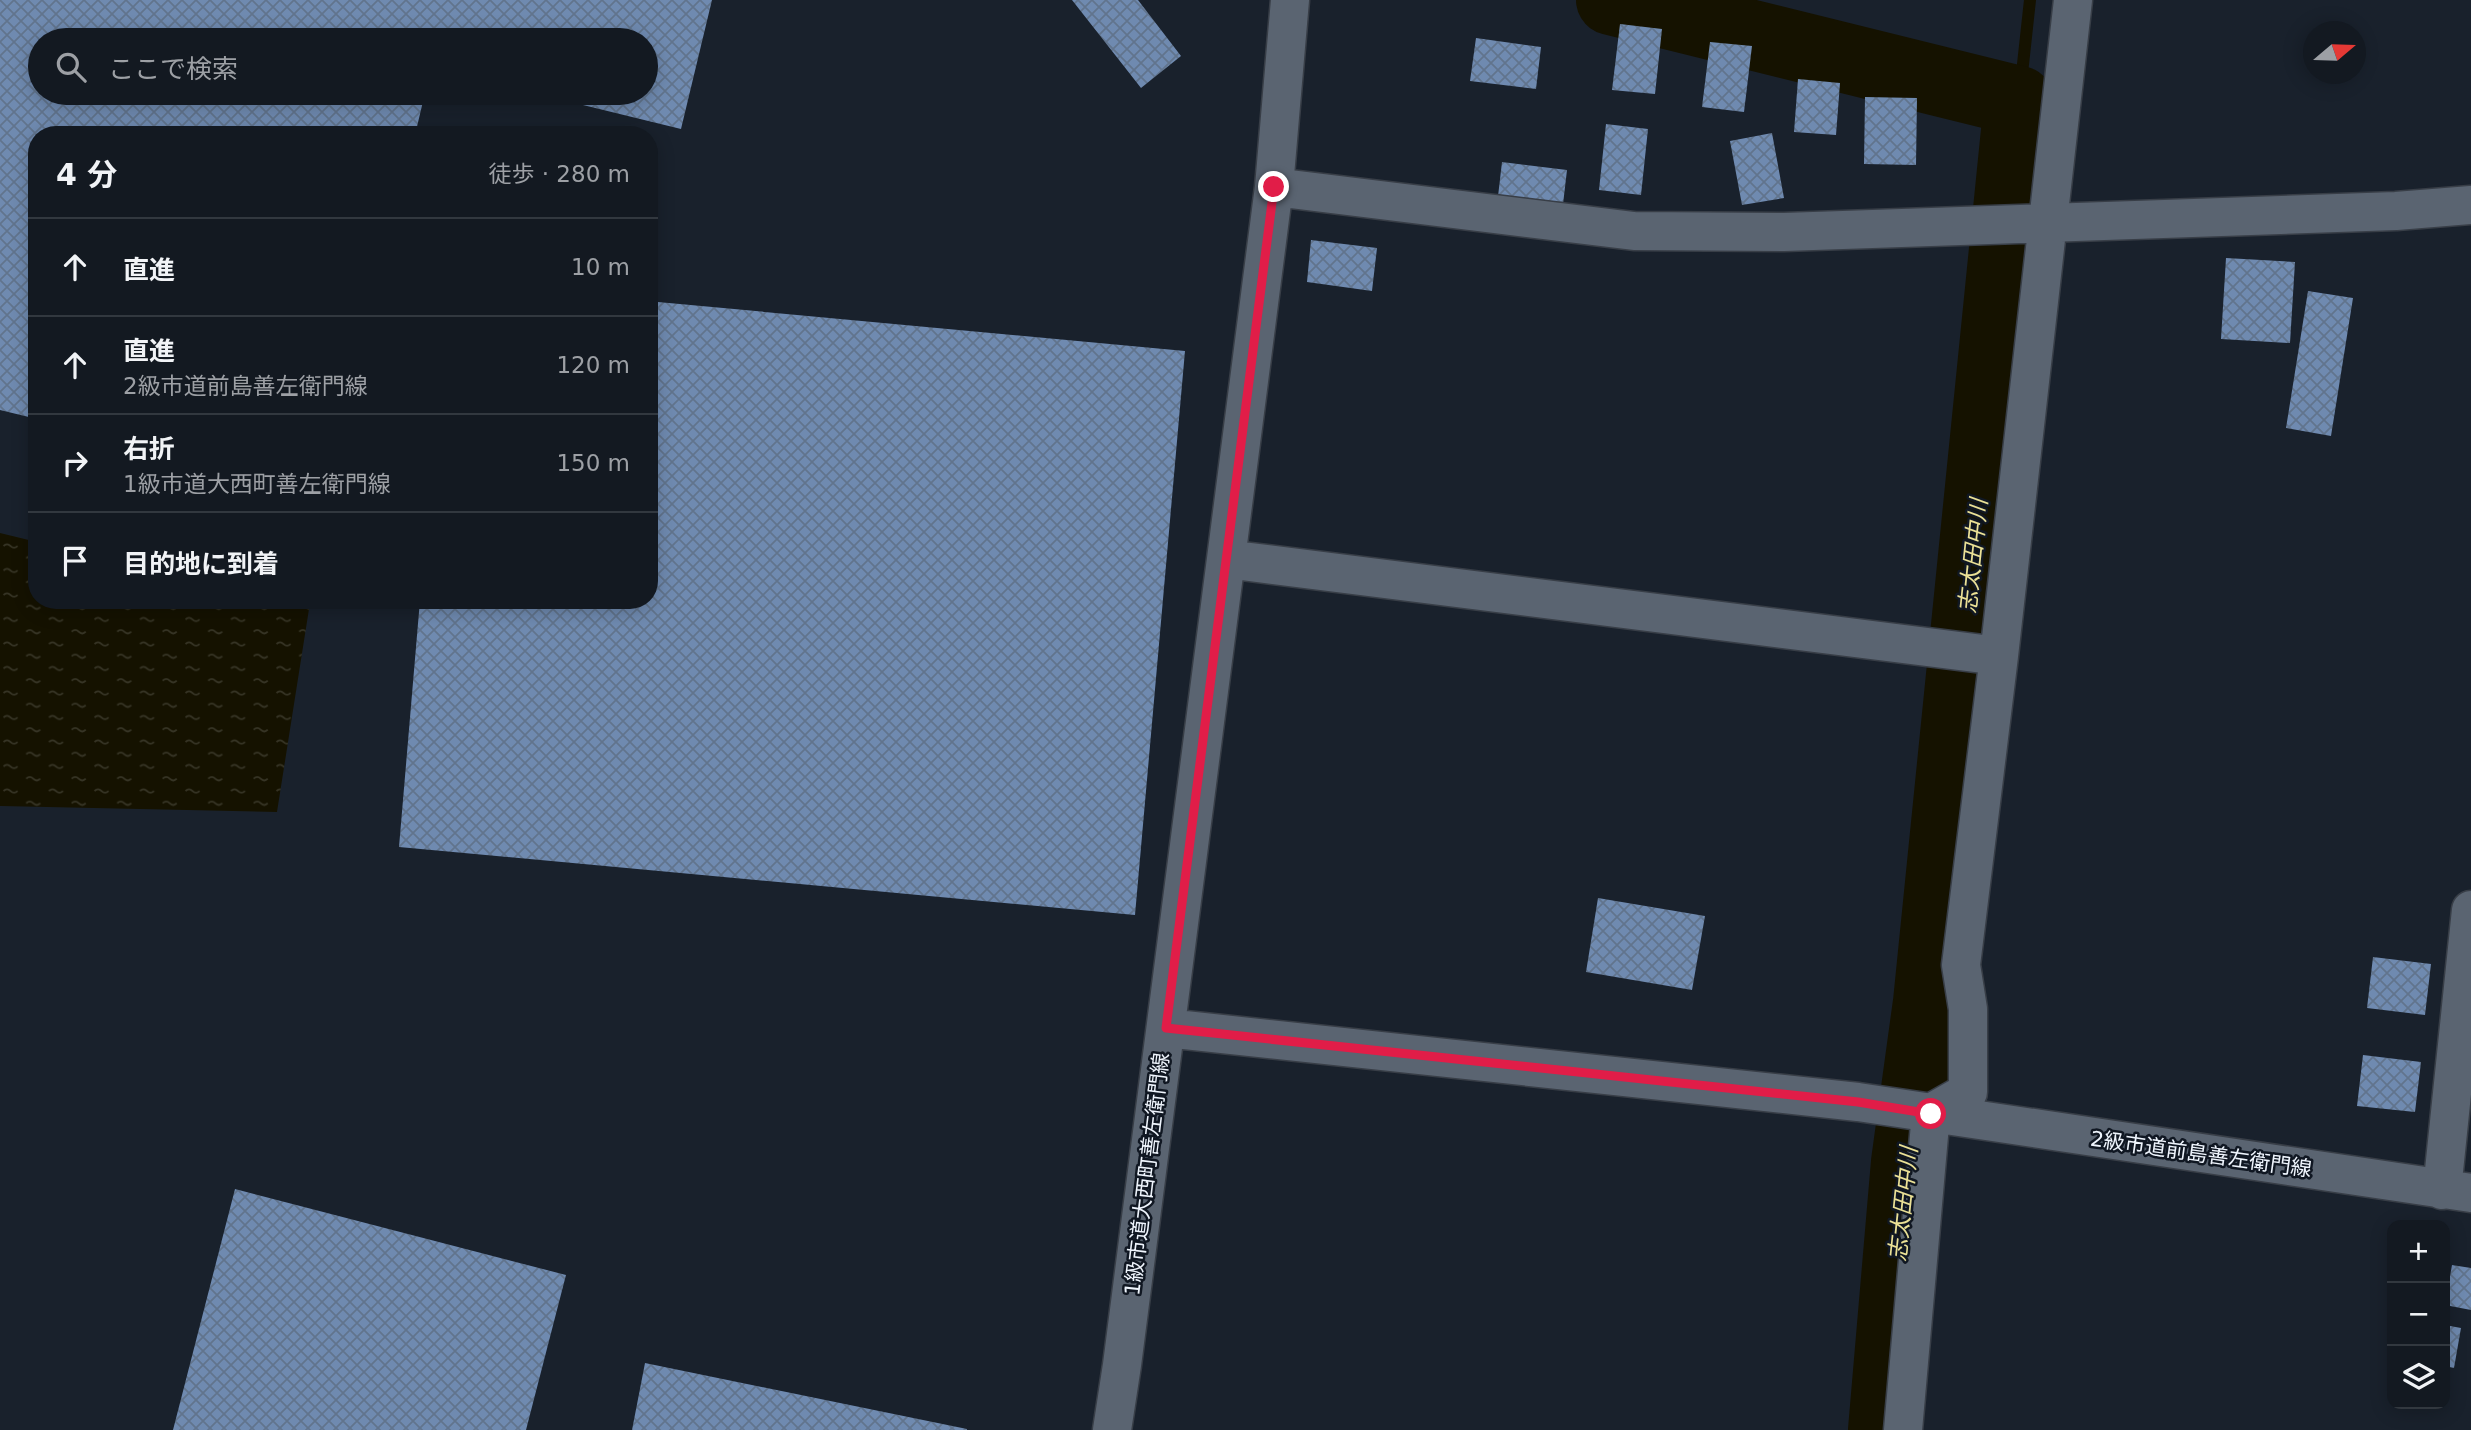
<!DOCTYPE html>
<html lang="ja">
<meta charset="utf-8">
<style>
body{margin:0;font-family:"DejaVu Sans","Noto Sans JP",sans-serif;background:#1c222a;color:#f1f3f6}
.controls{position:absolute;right:21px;bottom:21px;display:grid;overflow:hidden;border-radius:14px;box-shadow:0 4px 18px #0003}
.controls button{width:63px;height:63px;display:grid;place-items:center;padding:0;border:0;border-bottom:2px solid #32383f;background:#131921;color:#f1f3f6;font:35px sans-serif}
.compass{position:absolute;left:2303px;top:21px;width:63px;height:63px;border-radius:50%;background:#131921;box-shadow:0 4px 18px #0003;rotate:71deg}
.stop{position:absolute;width:21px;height:21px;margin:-16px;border:5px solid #e11d48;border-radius:50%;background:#fff}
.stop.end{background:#e11d48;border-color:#fff;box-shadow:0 2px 7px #0008}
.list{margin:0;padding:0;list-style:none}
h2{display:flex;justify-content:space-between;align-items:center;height:91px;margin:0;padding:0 28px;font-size:30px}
h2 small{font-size:23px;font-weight:400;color:#9da0a5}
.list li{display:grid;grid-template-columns:46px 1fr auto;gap:21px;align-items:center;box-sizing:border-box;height:98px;padding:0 28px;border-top:2px solid #32383f}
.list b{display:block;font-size:26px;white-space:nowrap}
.list p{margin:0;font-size:23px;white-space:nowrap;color:#9da0a5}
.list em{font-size:23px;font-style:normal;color:#9da0a5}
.icon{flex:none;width:38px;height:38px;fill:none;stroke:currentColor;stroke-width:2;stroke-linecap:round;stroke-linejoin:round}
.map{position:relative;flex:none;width:2471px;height:1430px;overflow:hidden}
.search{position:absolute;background:#131921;box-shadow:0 4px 18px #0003;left:28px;top:28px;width:630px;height:77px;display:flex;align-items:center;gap:18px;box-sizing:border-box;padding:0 24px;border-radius:38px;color:#9da0a5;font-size:26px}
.panel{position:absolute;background:#131921;box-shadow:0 4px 18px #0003;left:28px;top:126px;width:630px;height:483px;border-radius:28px}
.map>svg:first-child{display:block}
.water{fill:url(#water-ripples)}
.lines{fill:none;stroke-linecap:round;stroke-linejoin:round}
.stream{stroke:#151200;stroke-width:12}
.river{stroke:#151200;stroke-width:70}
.building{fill:url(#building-cross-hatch)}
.minor-casing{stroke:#383e47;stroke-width:41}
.minor{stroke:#5a6471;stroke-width:38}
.route{stroke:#e11d48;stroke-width:9}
.labels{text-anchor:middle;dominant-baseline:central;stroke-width:5;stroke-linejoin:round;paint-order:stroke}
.street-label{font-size:21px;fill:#eff5fd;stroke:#101722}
.water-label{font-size:23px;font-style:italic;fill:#ebe196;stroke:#101722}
</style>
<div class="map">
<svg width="2471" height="1430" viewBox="0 0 2471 1430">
<defs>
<pattern id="water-ripples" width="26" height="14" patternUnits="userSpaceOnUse" patternTransform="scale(1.75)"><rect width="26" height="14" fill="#151200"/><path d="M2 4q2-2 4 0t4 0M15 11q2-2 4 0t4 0" fill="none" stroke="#373526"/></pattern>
<pattern id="building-cross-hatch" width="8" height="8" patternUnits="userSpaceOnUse" patternTransform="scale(1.75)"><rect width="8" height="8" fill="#6f8ab0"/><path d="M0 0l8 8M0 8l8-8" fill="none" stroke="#61748d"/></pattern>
</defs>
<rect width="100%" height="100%" fill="#19212c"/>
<!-- water -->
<path class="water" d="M0,533L37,542V600H275L309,609L277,812L0,806Z"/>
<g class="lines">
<!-- stream -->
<path class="stream" d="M2019,101L2030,0"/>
<!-- river -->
<path class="river" d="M1611,0L2019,101L1928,1002L1906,1162L1883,1430"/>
</g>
<!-- building -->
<path class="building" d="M0,0H712L681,129L538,94L646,93V40H40V93H425L415,135H37V419L0,410Z
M1072,0H1138L1181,56L1141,88Z
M1620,24L1662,29L1655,94L1612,90Z
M1476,38L1541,47L1536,89L1470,81Z
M1710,42L1752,46L1744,112L1702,107Z
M1798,79L1840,83L1836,135L1794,132Z
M1865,97L1917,98L1916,165L1864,164Z
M1606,124L1648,129L1641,195L1599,190Z
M1772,133L1784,198L1742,205L1730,141Z
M1502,162L1567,170L1562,213L1497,205Z
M1311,240L1377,248L1372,291L1307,282Z
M2226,258L2295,262L2290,343L2221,339Z
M2308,291L2353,298L2331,436L2286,428Z
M658,302L1185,351L1135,915L399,847L420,600H649V358H653Z
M1598,898L1705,916L1692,990L1586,972Z
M2373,957L2431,964L2425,1015L2367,1008Z
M2363,1055L2421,1062L2415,1112L2357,1106Z
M235,1189L566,1275L526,1430H173Z
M2452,1265L2471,1268V1310L2445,1305Z
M2445,1325L2461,1328L2454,1368L2445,1366Z
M645,1363L967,1429V1430H632Z"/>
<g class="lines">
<!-- minor casing -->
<g class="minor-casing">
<path id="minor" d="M1274,187L1634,231L1784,232L2396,211L2471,205
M1226,559L1999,656
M1166,1028L1858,1102L2471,1193
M2442,1190L2471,910
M1112,1430L1122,1365L1274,187L1290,0
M1903,1430L1931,1113L1968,1092V1009L1961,965L1999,656L2073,0"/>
</g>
<!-- minor -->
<use href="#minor" class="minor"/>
</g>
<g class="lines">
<!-- route -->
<path class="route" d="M1274,187L1166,1028L1858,1102L1931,1114"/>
</g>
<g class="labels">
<!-- street labels -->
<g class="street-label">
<text transform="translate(2201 1154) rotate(8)">2級市道前島善左衛門線</text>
<text transform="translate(1147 1174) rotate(-83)">1級市道大西町善左衛門線</text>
</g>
<!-- water labels -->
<g class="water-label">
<text transform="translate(1973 556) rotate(-84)">志太田中川</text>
<text transform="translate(1903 1204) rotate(-84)">志太田中川</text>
</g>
</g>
</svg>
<div class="controls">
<button>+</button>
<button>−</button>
<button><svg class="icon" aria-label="layers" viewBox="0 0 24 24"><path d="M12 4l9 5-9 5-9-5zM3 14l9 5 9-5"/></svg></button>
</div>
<svg class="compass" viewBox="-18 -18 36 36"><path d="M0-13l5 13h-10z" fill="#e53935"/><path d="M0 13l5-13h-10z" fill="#9da0a5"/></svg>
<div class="stop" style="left:1931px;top:1114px"></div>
<div class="stop end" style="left:1274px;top:187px"></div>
<div class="search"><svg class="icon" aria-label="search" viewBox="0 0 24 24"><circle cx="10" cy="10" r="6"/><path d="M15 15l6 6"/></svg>ここで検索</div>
<section class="panel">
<h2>4 分<small>徒歩 · 280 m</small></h2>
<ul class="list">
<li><svg class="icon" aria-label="ahead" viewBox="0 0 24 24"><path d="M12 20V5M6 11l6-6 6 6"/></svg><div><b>直進</b></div><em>10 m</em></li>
<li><svg class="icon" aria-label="ahead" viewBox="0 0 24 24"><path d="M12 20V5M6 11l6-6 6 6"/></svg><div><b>直進</b><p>2級市道前島善左衛門線</p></div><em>120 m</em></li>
<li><svg class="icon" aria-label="right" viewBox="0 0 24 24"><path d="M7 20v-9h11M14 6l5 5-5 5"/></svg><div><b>右折</b><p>1級市道大西町善左衛門線</p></div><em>150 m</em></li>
<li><svg class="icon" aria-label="arrive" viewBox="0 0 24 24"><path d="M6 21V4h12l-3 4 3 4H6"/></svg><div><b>目的地に到着</b></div></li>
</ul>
</section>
</div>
